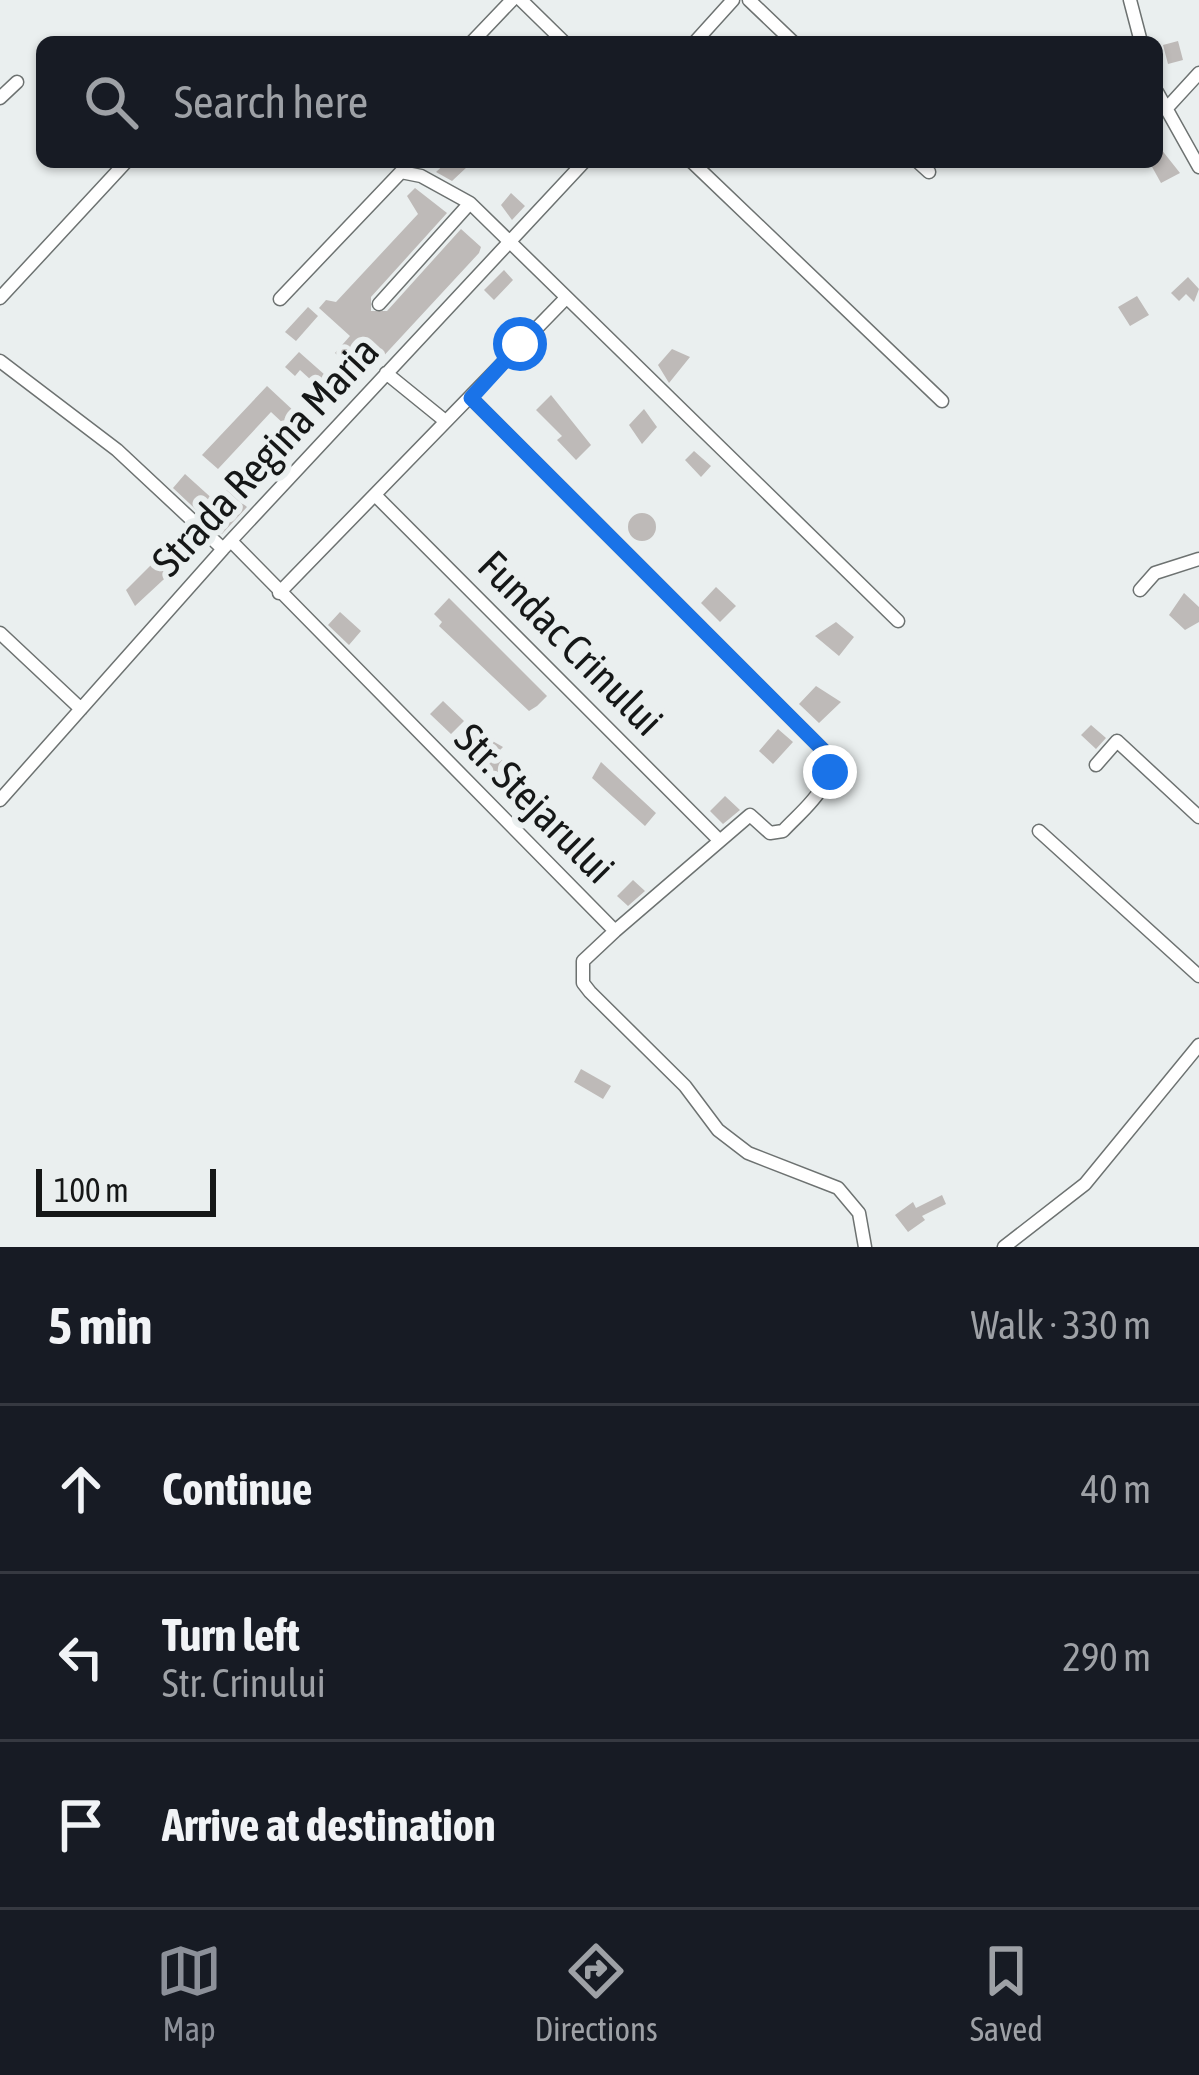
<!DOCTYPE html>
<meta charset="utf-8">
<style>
body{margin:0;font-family:"Asap Condensed",sans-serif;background:#242831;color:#f1f3f6}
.scale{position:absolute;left:36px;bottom:30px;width:180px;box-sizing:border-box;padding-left:12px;border:6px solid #151717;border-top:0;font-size:33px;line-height:42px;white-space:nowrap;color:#151717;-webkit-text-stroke:9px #eaefef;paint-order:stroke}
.stop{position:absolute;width:36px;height:36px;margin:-27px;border:9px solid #1a73e8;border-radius:50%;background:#fff}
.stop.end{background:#1a73e8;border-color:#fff;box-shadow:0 3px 12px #0008}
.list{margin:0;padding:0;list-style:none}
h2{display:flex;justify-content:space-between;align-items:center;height:156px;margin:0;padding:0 48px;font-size:51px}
h2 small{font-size:39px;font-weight:400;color:#9ea1a6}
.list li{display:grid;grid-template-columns:78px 1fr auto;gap:36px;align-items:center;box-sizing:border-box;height:168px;padding:0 48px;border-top:3px solid #363941}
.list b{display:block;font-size:45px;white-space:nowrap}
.list p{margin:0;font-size:39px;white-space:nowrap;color:#9ea1a6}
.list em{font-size:39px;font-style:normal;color:#9ea1a6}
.icon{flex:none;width:66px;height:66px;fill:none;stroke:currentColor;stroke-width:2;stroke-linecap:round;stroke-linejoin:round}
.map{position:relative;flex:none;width:1199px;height:1247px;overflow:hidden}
.search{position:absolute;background:#171b24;box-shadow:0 3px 9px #0004;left:36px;right:36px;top:36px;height:132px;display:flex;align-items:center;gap:30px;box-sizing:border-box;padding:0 42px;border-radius:18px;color:#9ea1a6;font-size:45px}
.sheet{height:660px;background:#171b24}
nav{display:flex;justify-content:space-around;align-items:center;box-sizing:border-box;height:168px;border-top:3px solid #363941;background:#171b24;font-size:33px;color:#9ea1a6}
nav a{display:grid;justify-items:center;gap:6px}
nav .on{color:#8c9099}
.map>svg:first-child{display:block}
.building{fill:#bebab8}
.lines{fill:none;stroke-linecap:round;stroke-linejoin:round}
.minor-casing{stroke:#6d7271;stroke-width:15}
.minor{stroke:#fff;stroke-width:12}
.route{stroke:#1a73e8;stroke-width:15}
.labels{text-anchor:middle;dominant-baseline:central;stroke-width:12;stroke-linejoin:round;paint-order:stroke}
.street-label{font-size:42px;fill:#151717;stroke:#eaefef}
</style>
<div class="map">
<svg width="1199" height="1247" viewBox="0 0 1199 1247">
<rect width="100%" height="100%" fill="#eaefef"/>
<!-- building -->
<path class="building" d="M1178,41L1183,60L1168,64L1163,45Z
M1157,144L1180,173L1161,183L1151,165L1157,162Z
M447,162H462L467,167L452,181L436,172Z
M415,188L447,213L371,297V311H387L461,229L481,247L479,253L378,362L371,356L357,372L335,353L350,336L319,308L326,300L336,302L418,214L407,196Z
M511,193L525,206L512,220L501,205Z
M504,270L513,280L494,300L484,290Z
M1188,277L1199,289L1194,302L1186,294L1179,301L1171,293Z
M1137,296L1149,315L1130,326L1118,307Z
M308,307L318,316L296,341L285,332Z
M672,349L690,357L669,383L658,365Z
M299,352L342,390L333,400L300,370L295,376L285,367Z
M267,386L296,413L285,425L271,412L218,469L202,455Z
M551,395L591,445L576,460L557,440L562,436L536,410Z
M644,409L657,427L642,444L629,425Z
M694,451L711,466L701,477L685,460Z
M185,474L216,502L227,490L247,507L222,534L173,488Z
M628 527a14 14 0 1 1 28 0a14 14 0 1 1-28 0Z
M178,538L190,555L135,606L126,590Z
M716,587L736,606L720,622L701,603Z
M1184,593L1199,607V622L1185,630L1169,615Z
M449,598L547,696L537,706L529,711L439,626L442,622L434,614Z
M340,612L361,631L349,645L328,625Z
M836,622L854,637L839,656L815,636Z
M816,686L841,702L819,723L799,704Z
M443,701L464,721L451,734L430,714Z
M1091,725L1106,738L1096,749L1081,735Z
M778,729L793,742L773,764L759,751Z
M482,735L503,747L496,754L523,780L511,792L507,788L502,794L487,780L494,773L474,754L479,749L473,744Z
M601,762L656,813L645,826L592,778Z
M725,796L740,810L723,824L710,811Z
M633,880L645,891L628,906L617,896Z
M581,1069L611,1086L603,1099L574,1082Z
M942,1195L946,1204L922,1216L925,1220L908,1232L895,1215L913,1202L916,1208Z"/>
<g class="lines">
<!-- minor casing -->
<g class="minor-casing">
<path id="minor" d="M521,0L564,42
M749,0L793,42
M1130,0L1141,42
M472,42L512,0
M695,42L733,0
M1157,92L1199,167
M0,98L17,82
M1166,109L1199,73
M692,162L942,401
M918,162L929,172
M0,298L126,162
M280,299L401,172L421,176L470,203
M379,304L470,203L898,621
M0,361L117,450L223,549
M386,373L444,420
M471,398L823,750C839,785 805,807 783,831L770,833L750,815L615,931
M375,495L719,840
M231,541L615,931L583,961V983L590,992L685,1086L718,1130L748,1153L838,1188L859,1213L865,1247
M1140,590L1155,573L1199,559
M279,593L566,298
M0,633L81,709
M1096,765L1117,741L1199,817
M0,800L223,549L584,162
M1039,831L1199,976
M1004,1247L1085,1184L1199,1045"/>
</g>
<!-- minor -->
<use href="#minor" class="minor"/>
</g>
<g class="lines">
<!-- route -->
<path class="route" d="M520,344L471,398L823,750L830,772"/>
</g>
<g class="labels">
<!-- street labels -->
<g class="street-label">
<text transform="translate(265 456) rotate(-47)">Strada Regina Maria</text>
<text transform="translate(571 643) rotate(45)">Fundac Crinului</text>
<text transform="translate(535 803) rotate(45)">Str. Stejarului</text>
</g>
</g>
</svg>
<div class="scale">100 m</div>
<div class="stop" style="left:520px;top:344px"></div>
<div class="stop end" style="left:830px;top:772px"></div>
<div class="search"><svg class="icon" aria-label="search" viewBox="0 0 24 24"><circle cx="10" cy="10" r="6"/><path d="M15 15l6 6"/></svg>Search here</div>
</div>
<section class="sheet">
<h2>5 min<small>Walk · 330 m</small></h2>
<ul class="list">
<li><svg class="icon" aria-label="ahead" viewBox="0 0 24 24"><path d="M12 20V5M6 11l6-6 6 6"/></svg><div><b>Continue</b></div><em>40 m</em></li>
<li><svg class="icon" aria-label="left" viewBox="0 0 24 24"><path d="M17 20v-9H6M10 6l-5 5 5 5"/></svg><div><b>Turn left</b><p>Str. Crinului</p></div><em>290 m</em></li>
<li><svg class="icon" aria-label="arrive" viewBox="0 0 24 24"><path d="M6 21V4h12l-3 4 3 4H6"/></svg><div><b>Arrive at destination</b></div></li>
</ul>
</section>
<nav>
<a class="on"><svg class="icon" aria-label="map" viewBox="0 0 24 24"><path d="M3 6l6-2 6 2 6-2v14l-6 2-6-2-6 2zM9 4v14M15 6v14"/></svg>Map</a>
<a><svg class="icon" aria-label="directions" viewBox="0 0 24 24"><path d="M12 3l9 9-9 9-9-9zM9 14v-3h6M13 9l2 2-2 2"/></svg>Directions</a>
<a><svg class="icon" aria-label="saved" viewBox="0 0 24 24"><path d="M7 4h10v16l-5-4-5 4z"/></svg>Saved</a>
</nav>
